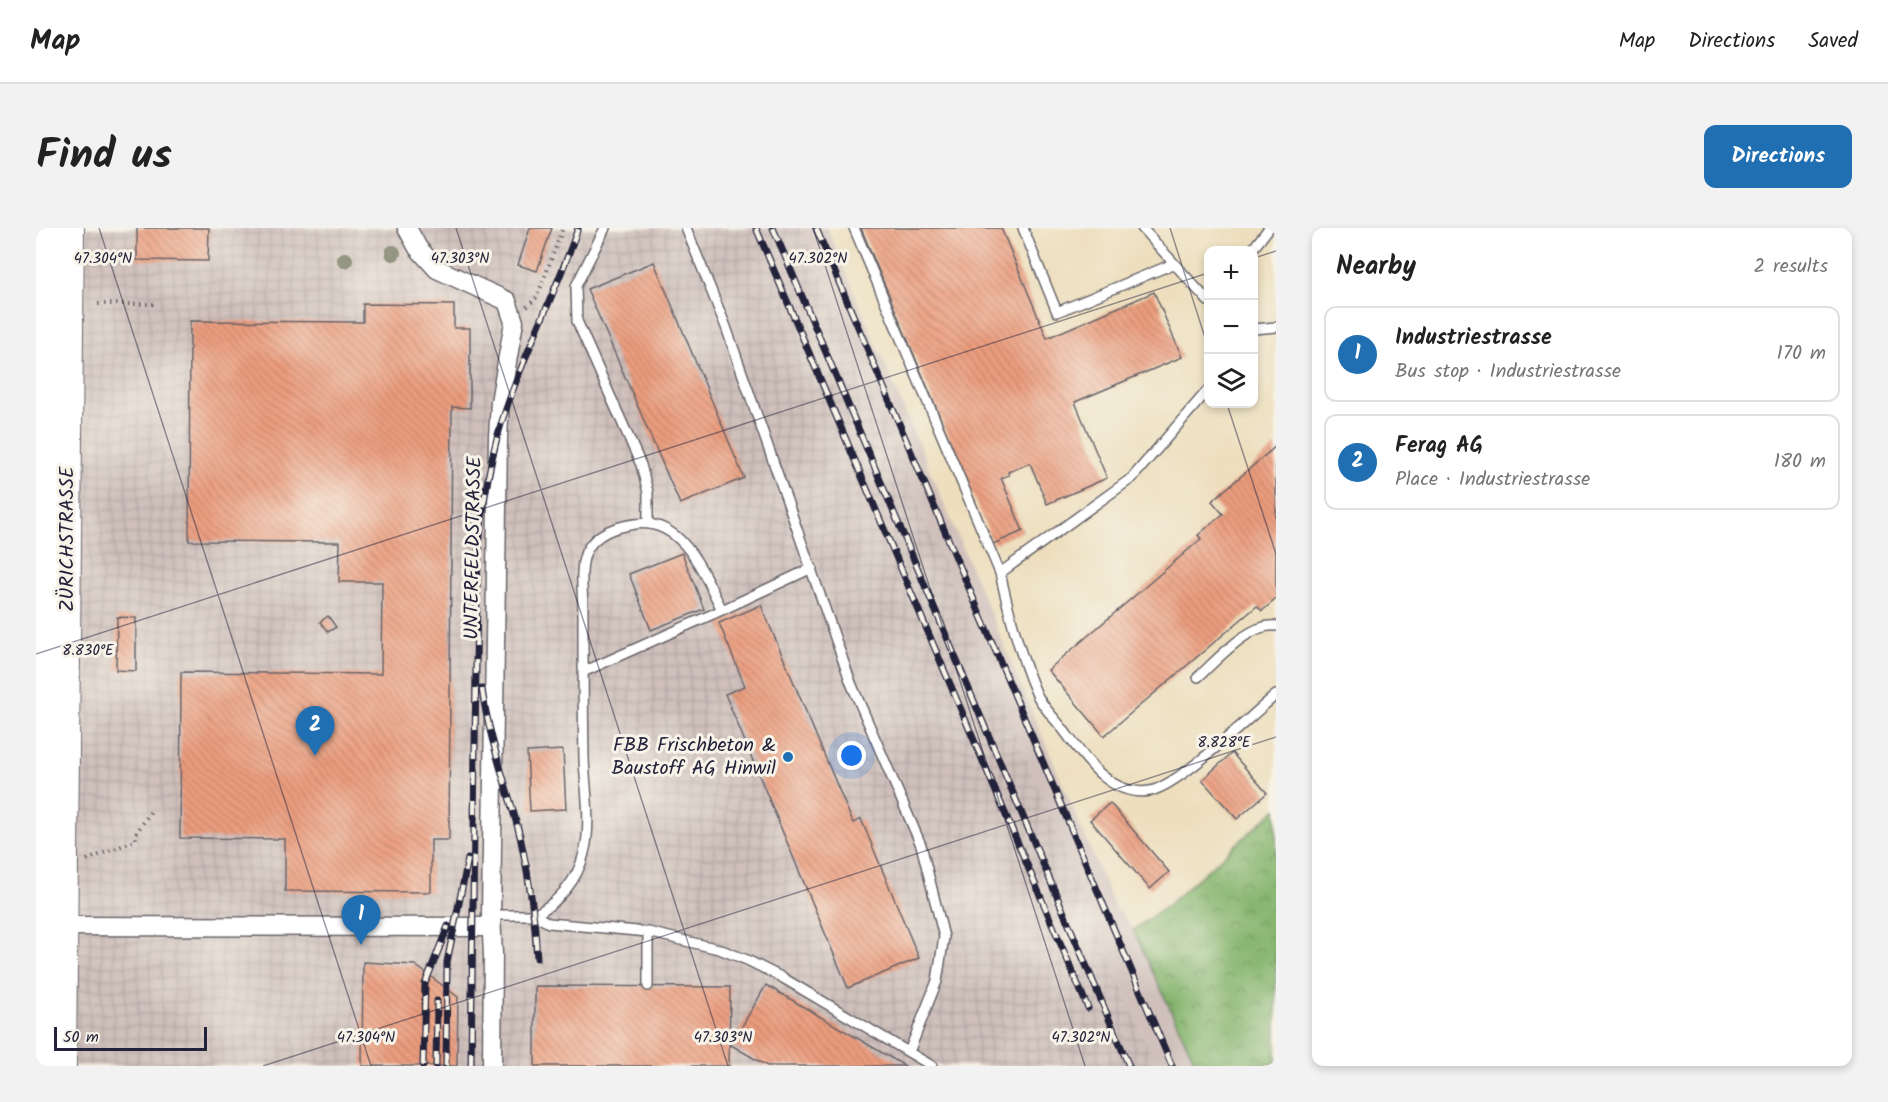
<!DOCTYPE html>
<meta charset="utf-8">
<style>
body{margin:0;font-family:Kalam,sans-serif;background:#f2f2f2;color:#222}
.controls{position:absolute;right:18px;top:18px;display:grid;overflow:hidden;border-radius:12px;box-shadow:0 3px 9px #0003}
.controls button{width:54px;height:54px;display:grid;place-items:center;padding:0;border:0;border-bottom:2px solid #e0e0e0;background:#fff;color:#222;font:30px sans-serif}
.scale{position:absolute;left:18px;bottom:15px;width:153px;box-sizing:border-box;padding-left:6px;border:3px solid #22223b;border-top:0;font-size:16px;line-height:21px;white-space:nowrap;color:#22223b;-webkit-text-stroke:4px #f7f3e8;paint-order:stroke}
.you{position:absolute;left:816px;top:528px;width:21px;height:21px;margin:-15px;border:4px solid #fff;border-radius:50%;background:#1a73e8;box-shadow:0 0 0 9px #1a73e833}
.badge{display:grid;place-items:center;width:39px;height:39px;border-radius:50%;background:#1f6fb2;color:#fff;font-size:20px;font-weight:700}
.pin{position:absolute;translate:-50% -50px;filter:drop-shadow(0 2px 3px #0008)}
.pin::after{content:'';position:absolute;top:32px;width:21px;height:18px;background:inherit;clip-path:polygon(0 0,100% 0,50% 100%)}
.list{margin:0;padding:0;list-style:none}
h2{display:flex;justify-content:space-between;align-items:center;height:78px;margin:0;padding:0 24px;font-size:26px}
h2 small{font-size:20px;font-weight:400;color:#767676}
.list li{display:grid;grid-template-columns:39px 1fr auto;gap:18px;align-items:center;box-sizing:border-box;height:96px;margin:0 12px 12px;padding:0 12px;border:2px solid #e0e0e0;border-radius:12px}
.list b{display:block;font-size:22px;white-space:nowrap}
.list p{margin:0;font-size:20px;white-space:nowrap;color:#767676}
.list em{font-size:20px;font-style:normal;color:#767676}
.icon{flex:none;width:33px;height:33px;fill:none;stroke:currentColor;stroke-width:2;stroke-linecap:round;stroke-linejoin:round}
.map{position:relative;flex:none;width:1240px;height:838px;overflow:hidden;border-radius:12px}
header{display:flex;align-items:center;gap:36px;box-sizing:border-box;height:84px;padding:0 30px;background:#fff;border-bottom:2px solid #e0e0e0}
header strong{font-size:28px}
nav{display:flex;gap:33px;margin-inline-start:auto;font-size:21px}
.intro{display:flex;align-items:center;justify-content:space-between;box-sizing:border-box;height:144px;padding:0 36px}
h1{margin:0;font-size:42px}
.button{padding:15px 27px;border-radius:12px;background:#1f6fb2;color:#fff;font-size:21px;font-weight:700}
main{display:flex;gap:36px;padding:0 36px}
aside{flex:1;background:#fff;border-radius:12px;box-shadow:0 3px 9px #0003}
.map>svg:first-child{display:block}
.industrial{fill:url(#industrial-grid)}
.railway{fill:#cfc0bb}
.forest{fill:url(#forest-crowns);stroke:#546c55;stroke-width:1.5}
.building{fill:url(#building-back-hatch)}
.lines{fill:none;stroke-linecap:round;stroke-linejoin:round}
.lane-casing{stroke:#696469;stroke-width:12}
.street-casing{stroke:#696469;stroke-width:21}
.secondary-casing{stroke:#696469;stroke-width:28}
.path{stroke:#696469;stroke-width:4;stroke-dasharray:1.5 4.5;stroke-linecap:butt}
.lane{stroke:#fff;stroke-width:9}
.street{stroke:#fff;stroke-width:18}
.secondary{stroke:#fff;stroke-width:26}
.rail-casing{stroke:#22223b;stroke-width:7}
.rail{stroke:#f7f3e8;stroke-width:4.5;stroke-dasharray:14;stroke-linecap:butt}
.tree{fill:#949582}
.ticks{fill:none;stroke:#22223b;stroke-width:1.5;stroke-opacity:0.45}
.poi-dot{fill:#1f6fb2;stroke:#f7f3e8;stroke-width:2}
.labels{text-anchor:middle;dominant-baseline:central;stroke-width:6;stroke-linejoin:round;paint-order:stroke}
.street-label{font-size:20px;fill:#22223b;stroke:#f7f3e8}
.poi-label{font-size:20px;fill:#22223b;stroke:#f7f3e8;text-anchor:end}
.ticks-label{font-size:15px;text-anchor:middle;fill:#22223b;stroke:#f7f3e8;stroke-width:6;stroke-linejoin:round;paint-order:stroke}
</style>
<header>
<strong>Map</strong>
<nav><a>Map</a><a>Directions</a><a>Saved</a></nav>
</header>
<div class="intro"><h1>Find us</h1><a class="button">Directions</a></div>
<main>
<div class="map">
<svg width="1240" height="838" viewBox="0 0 1240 838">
<defs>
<pattern id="industrial-grid" width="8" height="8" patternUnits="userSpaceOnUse" patternTransform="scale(1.5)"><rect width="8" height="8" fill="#cfc0bb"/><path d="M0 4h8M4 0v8" fill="none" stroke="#b1a5a2"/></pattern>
<pattern id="forest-crowns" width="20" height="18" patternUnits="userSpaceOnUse" patternTransform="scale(1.5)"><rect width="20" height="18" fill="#87b66f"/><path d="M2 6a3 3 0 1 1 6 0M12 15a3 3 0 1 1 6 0" fill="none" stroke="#6e945c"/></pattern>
<pattern id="building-back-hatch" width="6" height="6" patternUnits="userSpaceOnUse" patternTransform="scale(1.5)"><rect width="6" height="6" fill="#ec9d7e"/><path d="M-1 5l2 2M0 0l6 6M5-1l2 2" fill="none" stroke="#bf8068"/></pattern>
</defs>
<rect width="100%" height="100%" fill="#f7f3e8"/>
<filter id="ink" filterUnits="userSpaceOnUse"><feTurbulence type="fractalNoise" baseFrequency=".0167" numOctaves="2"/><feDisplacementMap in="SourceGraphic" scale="12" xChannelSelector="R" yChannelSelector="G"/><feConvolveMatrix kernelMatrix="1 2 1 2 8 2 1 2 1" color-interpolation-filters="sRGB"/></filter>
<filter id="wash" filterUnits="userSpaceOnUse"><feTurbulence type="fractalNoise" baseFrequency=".008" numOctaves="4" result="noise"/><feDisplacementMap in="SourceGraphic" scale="24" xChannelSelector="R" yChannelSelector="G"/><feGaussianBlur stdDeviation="1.35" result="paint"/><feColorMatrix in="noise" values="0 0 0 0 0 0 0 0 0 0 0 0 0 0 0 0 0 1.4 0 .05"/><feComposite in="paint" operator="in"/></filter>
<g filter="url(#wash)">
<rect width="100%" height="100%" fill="#eddfbe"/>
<!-- industrial -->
<path class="industrial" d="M35,0H766L1120,838H27Z"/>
<!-- railway -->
<path class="railway" d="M766,0H791L1081,684L1084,682L1097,702L1161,838H1120Z"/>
<!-- forest -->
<path class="forest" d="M1240,581V836L1161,838L1097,702L1133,676Z"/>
<g id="blocks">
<!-- building -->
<path class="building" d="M101,0H173L172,33L101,32Z
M494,0H516L501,43L482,37Z
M825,0H965L1011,110L1118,64L1146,129L1039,174L1071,250L1011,276L994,235L972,244L973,247L965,250L987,303L957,316Z
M618,34L708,250L644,276L551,61Z
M327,76L418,77V100H434V180L416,179L413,612H395V664L249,663V611L144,610L145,444L345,446L346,354H303L304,314L153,313L154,93L327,94Z
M1240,218V371L1226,383L1221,378L1068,508L1012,442L1165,311L1162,307L1187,286L1176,273Z
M646,325L668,381L615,402L593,346Z
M725,377L817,595L825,591L883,730L812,760L689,466L709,458L683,395Z
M292,388L300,399L292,404L284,394Z
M81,389L100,390V443L80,442Z
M527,522L530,581L494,583L491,524Z
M1196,525L1231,565L1201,591L1166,552Z
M1074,575L1133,644L1114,661L1054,592Z
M327,734L379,737L422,769L421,838H326Z
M730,757L869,838H731L695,817Z
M499,758L694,759L693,838H499Z"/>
</g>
</g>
<g filter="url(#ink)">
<use href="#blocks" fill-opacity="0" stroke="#696469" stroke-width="1.5"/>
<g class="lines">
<!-- lane casing -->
<g class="lane-casing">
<path id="lane" d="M569,0L540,58L541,93L605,237L612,264V295
M650,0L690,99L815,455L885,617L908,709L901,753L873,824
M818,0L964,345C973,385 984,429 1001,467C1007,479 1018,490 1026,500C1047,527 1073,570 1114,563C1144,557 1213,489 1240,467
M987,0L1021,84L1137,36
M1106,0L1172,73
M1216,22L1233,0
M1218,101L1240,99
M964,345L1096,250L1172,162
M686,382L776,340
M1162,449C1181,432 1214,394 1240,398
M455,687H498L513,695L612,704L683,721L711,732L747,750L896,838
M498,687C522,675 542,652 548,625C556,596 549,560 548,530C547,481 547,432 547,383C547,366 543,340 550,324C559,305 579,299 599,296C648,290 668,347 686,382L547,444
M612,758V704"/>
</g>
<!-- street casing -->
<g class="street-casing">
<path id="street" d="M371,0L382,20L401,41L471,73L478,94L464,174L462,210L455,687L457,727L456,838
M16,698L455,699"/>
</g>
<!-- secondary casing -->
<g class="secondary-casing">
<path id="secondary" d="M2,838L12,0
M27,838L35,0"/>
</g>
<!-- path -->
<path class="path" d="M62,76H122
M491,79L501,69L527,0
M51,632L100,612L99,607L115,583
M1238,838L1240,836"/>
<!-- lane -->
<use href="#lane" class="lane"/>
<!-- street -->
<use href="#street" class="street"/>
<!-- secondary -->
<use href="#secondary" class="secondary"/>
<!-- rail casing -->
<g class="rail-casing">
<path id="rail" d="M720,0L1052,780
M737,0L1093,838
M780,0L1136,838
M446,461C453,511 471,558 484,608C493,648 499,689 501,730
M387,838L389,756L412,698
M400,838L401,773
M410,838L411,734L432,631
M435,838L441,360C442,310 448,260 461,210C481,138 518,71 542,0"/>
</g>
<!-- rail -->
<use href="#rail" class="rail"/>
</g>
<!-- trees -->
<g class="tree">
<circle cx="357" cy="25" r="8"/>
<circle cx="309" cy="32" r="8"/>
</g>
</g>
<!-- ticks -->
<path class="ticks" d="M63,0L335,838M420,0L692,838M777,0L1049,838M1134,0L1172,119M1218,30L1240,23M1191,176L1240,326M0,426L1172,45M227,838L1240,509"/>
<!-- markers -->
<circle class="poi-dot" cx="752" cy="529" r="6"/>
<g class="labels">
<!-- street labels -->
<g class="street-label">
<text transform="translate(32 311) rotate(-90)">ZÜRICHSTRASSE</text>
<text transform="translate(438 320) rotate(-89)">UNTERFELDSTRASSE</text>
</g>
<!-- poi labels -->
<g class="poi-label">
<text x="740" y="518">FBB Frischbeton &amp;<tspan x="740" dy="23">Baustoff AG Hinwil</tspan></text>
</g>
</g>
<g class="ticks-label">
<text x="67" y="35">47.304°N</text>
<text x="424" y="35">47.303°N</text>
<text x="782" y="35">47.302°N</text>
<text x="52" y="427">8.830°E</text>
<text x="1188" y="519">8.828°E</text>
<text x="330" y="814">47.304°N</text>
<text x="687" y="814">47.303°N</text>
<text x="1045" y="814">47.302°N</text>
</g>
</svg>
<div class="controls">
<button>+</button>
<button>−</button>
<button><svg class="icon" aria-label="layers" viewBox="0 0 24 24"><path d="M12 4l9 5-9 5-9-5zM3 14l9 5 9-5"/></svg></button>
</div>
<div class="scale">50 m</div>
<div class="you"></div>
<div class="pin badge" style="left:325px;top:717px">1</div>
<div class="pin badge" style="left:279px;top:528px">2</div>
</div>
<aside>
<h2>Nearby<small>2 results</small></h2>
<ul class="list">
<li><span class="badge">1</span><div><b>Industriestrasse</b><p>Bus stop · Industriestrasse</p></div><em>170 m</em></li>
<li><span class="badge">2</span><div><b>Ferag AG</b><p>Place · Industriestrasse</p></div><em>180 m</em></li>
</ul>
</aside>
</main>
